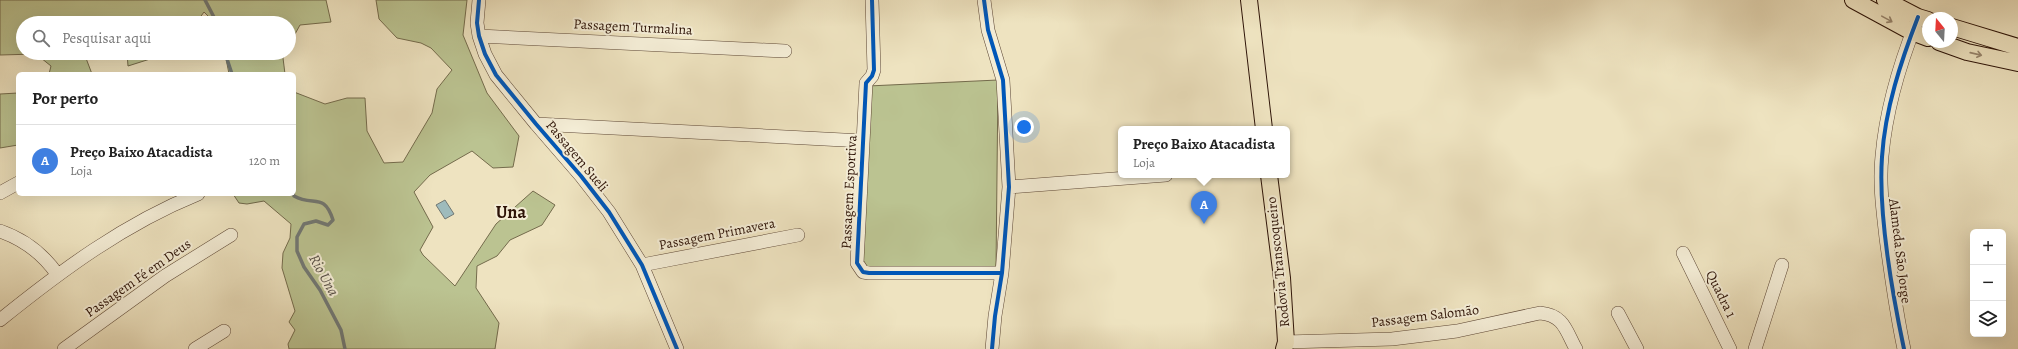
<!DOCTYPE html>
<html lang="pt">
<meta charset="utf-8">
<style>
body{margin:0;font-family:Alegreya,serif;background:#f6f6f6;color:#222}
.controls{position:absolute;right:12px;bottom:12px;display:grid;overflow:hidden;border-radius:6px;box-shadow:0 4px 16px #0002}
.controls button{width:36px;height:36px;display:grid;place-items:center;padding:0;border:0;border-bottom:1px solid #e0e0e0;background:#fff;color:#222;font:20px sans-serif}
.compass{position:absolute;left:1922px;top:12px;width:36px;height:36px;border-radius:50%;background:#fff;box-shadow:0 4px 16px #0002;rotate:342deg}
.you{position:absolute;left:1024px;top:127px;width:14px;height:14px;margin:-10px;border:3px solid #fff;border-radius:50%;background:#1a73e8;box-shadow:0 0 0 6px #1a73e833}
.badge{display:grid;place-items:center;width:26px;height:26px;border-radius:50%;background:#db2777;color:#fff;font-size:13px;font-weight:700}
.pin{position:absolute;translate:-50% -33px;filter:drop-shadow(0 1px 2px #0008)}
.pin::after{content:'';position:absolute;top:21px;width:14px;height:12px;background:inherit;clip-path:polygon(0 0,100% 0,50% 100%)}
.popup{position:absolute;left:1118px;top:126px;width:172px;height:52px;box-sizing:border-box;display:grid;place-content:center;border-radius:6px;background:#fff;filter:drop-shadow(0 1px 3px #0005);font-size:13px;white-space:nowrap;color:#767676}
.popup b{font-size:15px;color:#222}
.popup::after{content:'';position:absolute;left:50%;top:100%;margin-left:-8px;border:8px solid transparent;border-top-color:#fff}
.list{margin:0;padding:0;list-style:none}
h2{display:flex;justify-content:space-between;align-items:center;height:52px;margin:0;padding:0 16px;font-size:17px}
h2 small{font-size:13px;font-weight:400;color:#767676}
.list li{display:grid;grid-template-columns:26px 1fr auto;gap:12px;align-items:center;box-sizing:border-box;height:72px;padding:0 16px;border-top:1px solid #e0e0e0}
.list b{display:block;font-size:15px;white-space:nowrap}
.list p{margin:0;font-size:13px;white-space:nowrap;color:#767676}
.list em{font-size:13px;font-style:normal;color:#767676}
.icon{flex:none;width:22px;height:22px;fill:none;stroke:currentColor;stroke-width:2;stroke-linecap:round;stroke-linejoin:round}
.map{position:relative;flex:none;width:2018px;height:349px;overflow:hidden}
.search{position:absolute;background:#fff;box-shadow:0 4px 16px #0002;left:16px;top:16px;width:280px;height:44px;display:flex;align-items:center;gap:10px;box-sizing:border-box;padding:0 14px;border-radius:22px;color:#767676;font-size:15px}
.panel{position:absolute;background:#fff;box-shadow:0 4px 16px #0002;left:16px;top:72px;width:280px;height:124px;border-radius:6px}
.map>svg:first-child{display:block}
.green{fill:#bbc391;stroke:#746b4c}
.water{fill:#9ebbbc;stroke:#717874}
.lines{fill:none;stroke-linecap:round;stroke-linejoin:round}
.stream{stroke:#717874;stroke-width:3.5}
.minor-casing{stroke:#5d4735;stroke-width:14}
.major-casing{stroke:#2d1307;stroke-width:18}
.minor{stroke:#f4edd6;stroke-width:13}
.major{stroke:#eee3c0;stroke-width:16}
.cycleway-casing{stroke:#f4edd6;stroke-width:6}
.cycleway{stroke:#0057b8;stroke-width:4}
.oneway{stroke:#97856d}
.labels{text-anchor:middle;dominant-baseline:central;stroke-width:4;stroke-linejoin:round;paint-order:stroke}
.street-label{font-size:14px;fill:#2d1307;stroke:#f4edd6}
.water-label{font-size:15px;font-style:italic;fill:#554e46;stroke:#f4edd6}
.district-label{font-size:18px;font-weight:bold;fill:#2d1307;stroke:#f4edd6}
</style>
<div class="map">
<svg width="2018" height="349" viewBox="0 0 2018 349">
<rect width="100%" height="100%" fill="#eee3c0"/>
<filter id="stains"><feTurbulence type="fractalNoise" baseFrequency=".005" numOctaves="4"/><feColorMatrix values="0 0 0 0 .2 0 0 0 0 .09 0 0 0 0 .02 0 0 0 .5 -.17"/></filter>
<radialGradient id="worn" r=".72"><stop offset=".6" stop-color="#630" stop-opacity="0"/><stop offset="1" stop-color="#630" stop-opacity=".3"/></radialGradient>
<!-- green -->
<path class="green" d="M0,0H326L331,22L300,25L289,45V23H215L204,12L196,23H23V53H84L92,74H49L51,66L36,54L0,55Z
M376,0H467L463,35L487,93L519,136L513,167L493,168L472,151L430,175L414,192L433,227L420,250L423,255L455,286L496,224L533,191L555,205L542,225L510,240L497,256L477,266L476,288L499,323L495,349H289L288,344L295,330L289,322L295,311L282,268L283,253L290,238L291,224L264,201L247,204L239,203L233,194H294V92L325,104L347,98H365L367,131L384,163L403,162L432,113L437,89L452,70L431,48L421,43L397,38L379,19Z
M127,53H169L128,66Z
M225,53H285L283,58L285,74H229Z
M998,80L996,269H863L868,86Z
M18,93V145L0,148V94Z"/>
<!-- water -->
<path class="water" d="M445,200L454,214L445,219L436,205Z"/>
<g class="lines">
<!-- stream -->
<path class="stream" d="M205,0L217,23
M225,53L232,74
M293,194L294,196C314,207 324,192 333,220L328,225L316,221L304,224L297,237V251L304,267L320,290L341,330L345,349"/>
<!-- minor casing -->
<g class="minor-casing">
<path id="minor" d="M479,0L477,23L479,36L485,54L496,75L536,124L581,176L609,212L642,265L677,349
M872,0L874,70L872,76L866,83L857,263L863,272L869,273H1002
M984,0L988,30L1003,80L1009,187L1002,273L995,316L992,349
M479,36L785,51
M536,124L863,141
M1009,187L1166,175
M0,193L18,183
M0,231C23,239 43,254 57,274
M1683,253L1730,349
M642,265L798,235
M1618,313L1637,349
M0,320C62,270 124,224 198,194
M1286,342L1392,339L1457,331L1540,313C1564,315 1566,331 1576,349
M64,349L165,276L231,235
M195,349L224,331
M1755,349L1782,265
M1904,349C1896,312 1891,275 1886,238C1883,211 1879,183 1882,156C1886,110 1899,66 1916,23"/>
</g>
<!-- major casing -->
<g class="major-casing">
<path id="major" d="M1249,0L1264,129
M1853,0L1912,32L1928,38
M1885,0L1918,17L1928,20
M1952,27L2018,47
M1939,42L1967,52L2018,63
M1269,175L1282,278L1286,342L1284,349"/>
</g>
<!-- minor -->
<use href="#minor" class="minor"/>
<!-- major -->
<use href="#major" class="major"/>
<!-- cycleway casing -->
<g class="cycleway-casing">
<path id="cycleway" d="M479,0L477,23L479,36L485,54L496,75L536,124L581,176L609,212L642,265L677,349
M872,0L874,70L872,76L866,83L857,263L863,272L869,273H1002
M984,0L988,30L1003,80L1009,187L1002,273L995,316L992,349
M1904,349C1892,292 1878,215 1882,157C1885,109 1901,61 1918,17"/>
</g>
<!-- cycleway -->
<use href="#cycleway" class="cycleway"/>
</g>
<!-- one-way arrows -->
<defs><path id="oneway-shaft" d="M-6 0H5M1.5-3L5.5 0L1.5 3" fill="none" stroke-width="1.6" stroke-linecap="round" stroke-linejoin="round"/></defs>
<g class="oneway">
<use href="#oneway-shaft" transform="translate(1887 19) rotate(29)"/>
<use href="#oneway-shaft" transform="translate(1976 54) rotate(13)"/>
</g>
<g class="labels">
<!-- street labels -->
<g class="street-label">
<text transform="translate(633 27) rotate(3)">Passagem Turmalina</text>
<text transform="translate(577 156) rotate(50)">Passagem Sueli</text>
<text transform="translate(849 192) rotate(-87)">Passagem Esportiva</text>
<text transform="translate(717 234) rotate(-11)">Passagem Primavera</text>
<text transform="translate(1900 251) rotate(83)">Alameda São Jorge</text>
<text transform="translate(1278 262) rotate(-96)">Rodovia Transcoqueiro</text>
<text transform="translate(138 278) rotate(-35)">Passagem Fé em Deus</text>
<text transform="translate(1721 294) rotate(64)">Quadra 1</text>
<text transform="translate(1425 316) rotate(-7)">Passagem Salomão</text>
</g>
<!-- water labels -->
<g class="water-label">
<text transform="translate(324 275) rotate(61)">Rio Una</text>
</g>
<!-- district labels -->
<g class="district-label">
<text x="511" y="212">Una</text>
</g>
</g>
<rect width="100%" height="100%" filter="url(#stains)"/>
<rect width="100%" height="100%" fill="url(#worn)"/>
</svg>
<div class="controls">
<button>+</button>
<button>−</button>
<button><svg class="icon" aria-label="layers" viewBox="0 0 24 24"><path d="M12 4l9 5-9 5-9-5zM3 14l9 5 9-5"/></svg></button>
</div>
<svg class="compass" viewBox="-18 -18 36 36"><path d="M0-13l5 13h-10z" fill="#e53935"/><path d="M0 13l5-13h-10z" fill="#767676"/></svg>
<div class="you"></div>
<div class="pin badge" style="left:1204px;top:224px;background:#3f7fe0">A</div>
<div class="popup"><b>Preço Baixo Atacadista</b>Loja</div>
<div class="search"><svg class="icon" aria-label="search" viewBox="0 0 24 24"><circle cx="10" cy="10" r="6"/><path d="M15 15l6 6"/></svg>Pesquisar aqui</div>
<section class="panel">
<h2>Por perto<small></small></h2>
<ul class="list">
<li><span class="badge" style="background:#3f7fe0">A</span><div><b>Preço Baixo Atacadista</b><p>Loja</p></div><em>120 m</em></li>
</ul>
</section>
</div>
